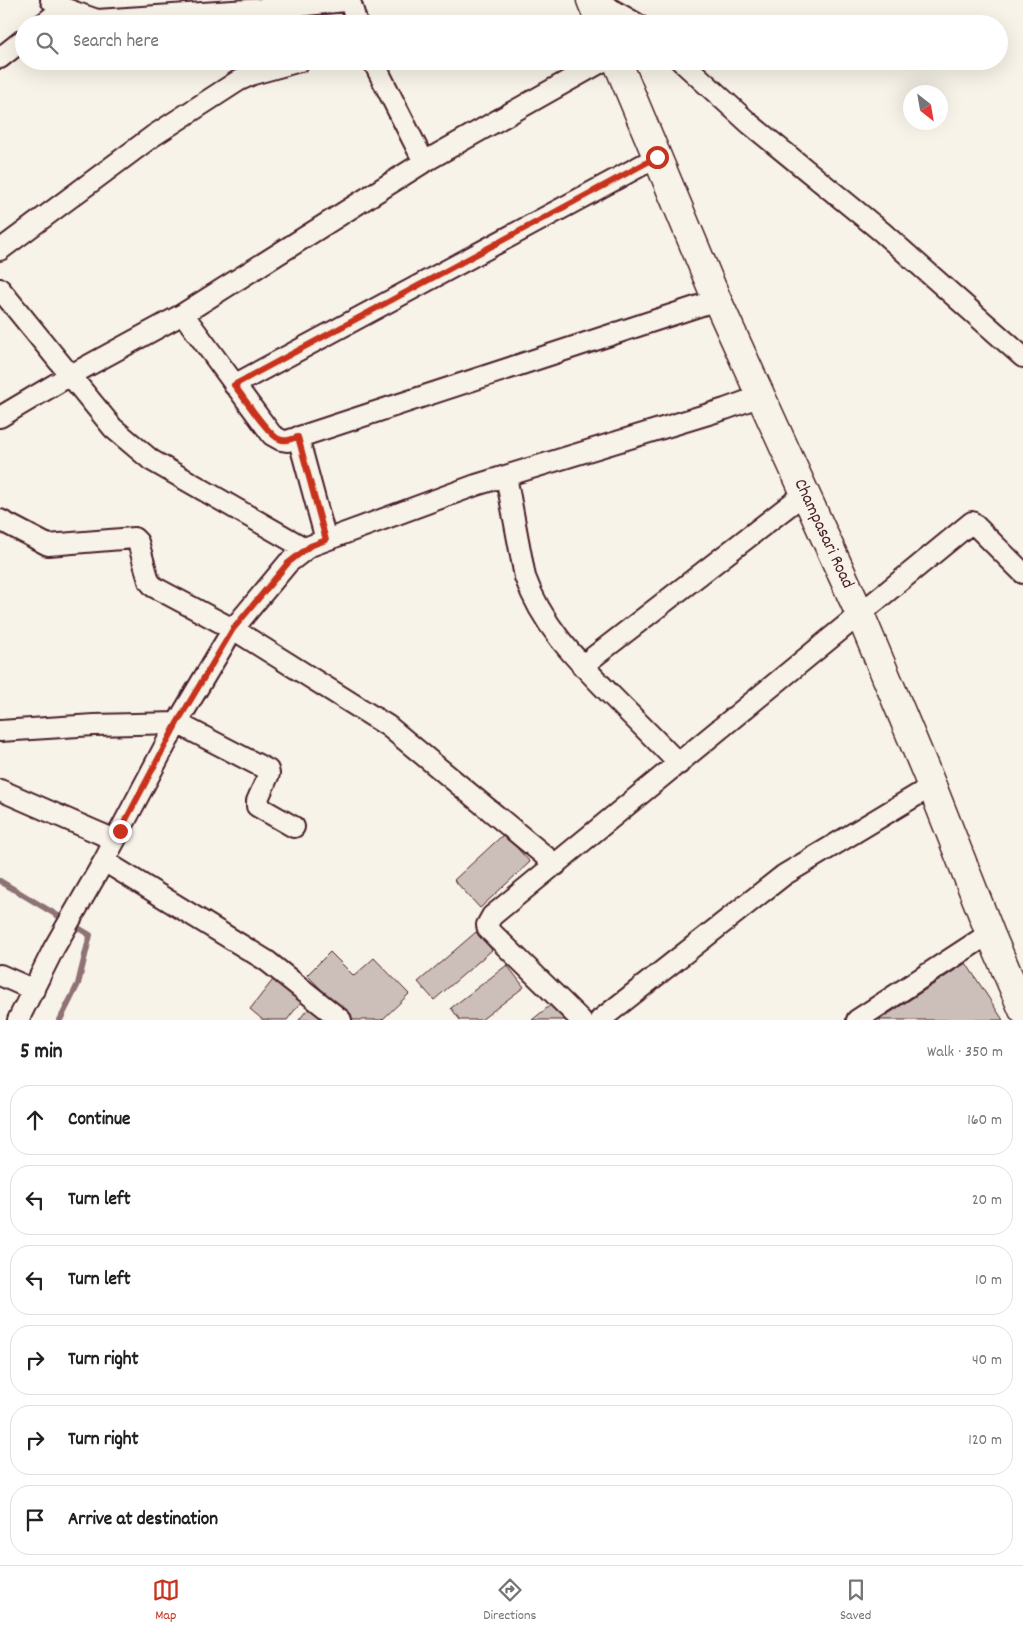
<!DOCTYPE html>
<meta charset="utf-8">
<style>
body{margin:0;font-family:Dekko,sans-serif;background:#f2f2f2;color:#202124}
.compass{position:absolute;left:903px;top:85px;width:45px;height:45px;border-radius:50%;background:#fff;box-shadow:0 5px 20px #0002;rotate:149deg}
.stop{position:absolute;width:15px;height:15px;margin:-11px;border:4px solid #c8321e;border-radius:50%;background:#fff}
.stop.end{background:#c8321e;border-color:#fff;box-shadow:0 1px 5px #0008}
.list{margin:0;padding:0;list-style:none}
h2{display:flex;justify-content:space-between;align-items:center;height:65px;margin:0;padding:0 20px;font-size:21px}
h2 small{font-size:16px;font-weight:400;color:#757577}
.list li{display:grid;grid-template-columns:32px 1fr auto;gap:15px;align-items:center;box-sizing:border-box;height:70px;margin:0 10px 10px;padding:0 10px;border:1px solid #e0e0e0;border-radius:20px}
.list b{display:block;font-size:19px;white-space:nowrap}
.list em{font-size:16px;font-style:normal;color:#757577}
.icon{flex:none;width:28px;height:28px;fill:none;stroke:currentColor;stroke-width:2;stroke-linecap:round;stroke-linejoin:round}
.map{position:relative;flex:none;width:1023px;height:1020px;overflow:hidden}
.search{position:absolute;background:#fff;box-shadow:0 5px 20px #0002;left:15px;right:15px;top:15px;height:55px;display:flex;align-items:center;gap:12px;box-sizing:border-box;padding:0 18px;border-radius:28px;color:#757577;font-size:19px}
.sheet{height:545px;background:#fff}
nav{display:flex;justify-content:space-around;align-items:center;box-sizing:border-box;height:70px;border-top:1px solid #e0e0e0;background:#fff;font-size:14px;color:#757577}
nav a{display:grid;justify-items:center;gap:2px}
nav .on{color:#c8321e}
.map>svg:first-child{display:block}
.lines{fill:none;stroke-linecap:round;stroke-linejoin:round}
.stream{stroke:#8e7275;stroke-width:6}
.building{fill:#ccbfb9;stroke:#4a1f2b}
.minor-casing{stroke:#4a1f2b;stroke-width:24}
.secondary-casing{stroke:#4a1f2b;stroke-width:31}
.minor{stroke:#f7f3e8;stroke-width:20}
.secondary{stroke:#f7f3e8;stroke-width:28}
.route{stroke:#c8321e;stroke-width:6}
.labels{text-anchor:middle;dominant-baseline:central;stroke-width:5;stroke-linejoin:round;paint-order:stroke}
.street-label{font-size:18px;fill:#4a1f2b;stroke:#f7f3e8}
</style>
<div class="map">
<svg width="1023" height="1020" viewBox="0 0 1023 1020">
<rect width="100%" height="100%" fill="#f7f3e8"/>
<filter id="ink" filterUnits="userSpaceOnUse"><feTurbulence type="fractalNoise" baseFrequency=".02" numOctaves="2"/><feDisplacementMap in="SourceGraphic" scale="10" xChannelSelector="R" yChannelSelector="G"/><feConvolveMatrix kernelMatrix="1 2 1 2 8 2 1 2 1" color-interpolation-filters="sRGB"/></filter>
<g filter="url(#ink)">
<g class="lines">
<!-- stream -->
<path class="stream" d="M0,881L90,935L78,984L60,1020"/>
</g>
<!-- building -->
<path class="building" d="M504,834L530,862L480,908L454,880Z
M476,932L492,950L434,1000L418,982Z
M330,952L354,976L374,958L409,994L382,1020H351L307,975Z
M966,963L1003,1020H879Z
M507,965L524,987L481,1020H460L451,1008Z
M276,976L304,998L287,1020H263L250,1009Z
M553,1003L566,1020H532Z
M310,1006L327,1020H299Z"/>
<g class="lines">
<!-- minor casing -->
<g class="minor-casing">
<path id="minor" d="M51,0L63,8L97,20L278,8L345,1L351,4L357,24
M595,0L637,24
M43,24L63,8
M0,58L24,39
M373,61L424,162
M681,61L750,124L882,232L1023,357
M0,250L153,136L238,81L253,74L300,61
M0,289L113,428L151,460L306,549
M183,314L272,435L281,440L287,441L717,300
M234,385L657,157
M0,417L69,376L183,314L424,162L603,61
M298,437L326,540
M506,476L525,577C543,627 576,659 612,696C634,718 657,741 679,764
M0,520L48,545L134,538L138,542L149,581L154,587L233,629L388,726L556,865
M582,666L804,494
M0,731L94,725L177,723L268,770L269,774L257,801V806L294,827
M0,790L115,840
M104,861L267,961L341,1020
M0,975L34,990
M18,1020L54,948L104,861L177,723L233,629L288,563L310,546L476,485L725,409L761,396
M581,1020L488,929L487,925L492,916L972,522L1023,573
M600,1020L784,875L932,786
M857,1020L990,933"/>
</g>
<!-- secondary casing -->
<g class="secondary-casing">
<path id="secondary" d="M591,0L601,24
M617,61L717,300L860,614L932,786L990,933L1023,1010"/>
</g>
<!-- minor -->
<use href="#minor" class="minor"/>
<!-- secondary -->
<use href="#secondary" class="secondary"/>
</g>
</g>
<g class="lines" filter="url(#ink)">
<!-- route -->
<path class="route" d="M120,831L177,723L233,629L288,563L310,546L326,540L298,437C291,439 286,442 279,439C268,435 243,396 234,385L657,157"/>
</g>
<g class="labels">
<!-- street labels -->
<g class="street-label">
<text transform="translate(823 534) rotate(65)">Champasari Road</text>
</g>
</g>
</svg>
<svg class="compass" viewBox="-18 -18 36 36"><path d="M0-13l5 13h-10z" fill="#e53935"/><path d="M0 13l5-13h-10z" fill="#757577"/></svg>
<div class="stop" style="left:657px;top:157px"></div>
<div class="stop end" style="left:120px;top:831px"></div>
<div class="search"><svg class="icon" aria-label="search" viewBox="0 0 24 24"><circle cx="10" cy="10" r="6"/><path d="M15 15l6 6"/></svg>Search here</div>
</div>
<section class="sheet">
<h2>5 min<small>Walk · 350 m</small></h2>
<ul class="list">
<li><svg class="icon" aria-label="ahead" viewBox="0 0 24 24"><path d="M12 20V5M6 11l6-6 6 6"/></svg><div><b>Continue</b></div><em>160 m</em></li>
<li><svg class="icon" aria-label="left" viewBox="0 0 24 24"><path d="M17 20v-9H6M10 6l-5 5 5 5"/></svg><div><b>Turn left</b></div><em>20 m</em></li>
<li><svg class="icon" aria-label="left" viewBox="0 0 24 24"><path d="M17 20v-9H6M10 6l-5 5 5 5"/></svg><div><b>Turn left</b></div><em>10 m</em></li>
<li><svg class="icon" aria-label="right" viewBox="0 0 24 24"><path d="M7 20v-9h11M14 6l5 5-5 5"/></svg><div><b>Turn right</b></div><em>40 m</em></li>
<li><svg class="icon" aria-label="right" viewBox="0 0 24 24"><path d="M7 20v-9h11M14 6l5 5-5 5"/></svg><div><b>Turn right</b></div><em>120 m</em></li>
<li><svg class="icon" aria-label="arrive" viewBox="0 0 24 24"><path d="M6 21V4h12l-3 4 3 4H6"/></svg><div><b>Arrive at destination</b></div></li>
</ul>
</section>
<nav>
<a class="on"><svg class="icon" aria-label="map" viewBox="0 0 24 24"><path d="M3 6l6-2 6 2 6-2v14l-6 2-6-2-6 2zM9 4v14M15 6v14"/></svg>Map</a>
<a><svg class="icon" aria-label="directions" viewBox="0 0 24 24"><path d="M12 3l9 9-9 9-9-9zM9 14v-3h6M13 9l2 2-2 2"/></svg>Directions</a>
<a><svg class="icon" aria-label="saved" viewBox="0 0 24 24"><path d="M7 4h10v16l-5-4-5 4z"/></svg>Saved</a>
</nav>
